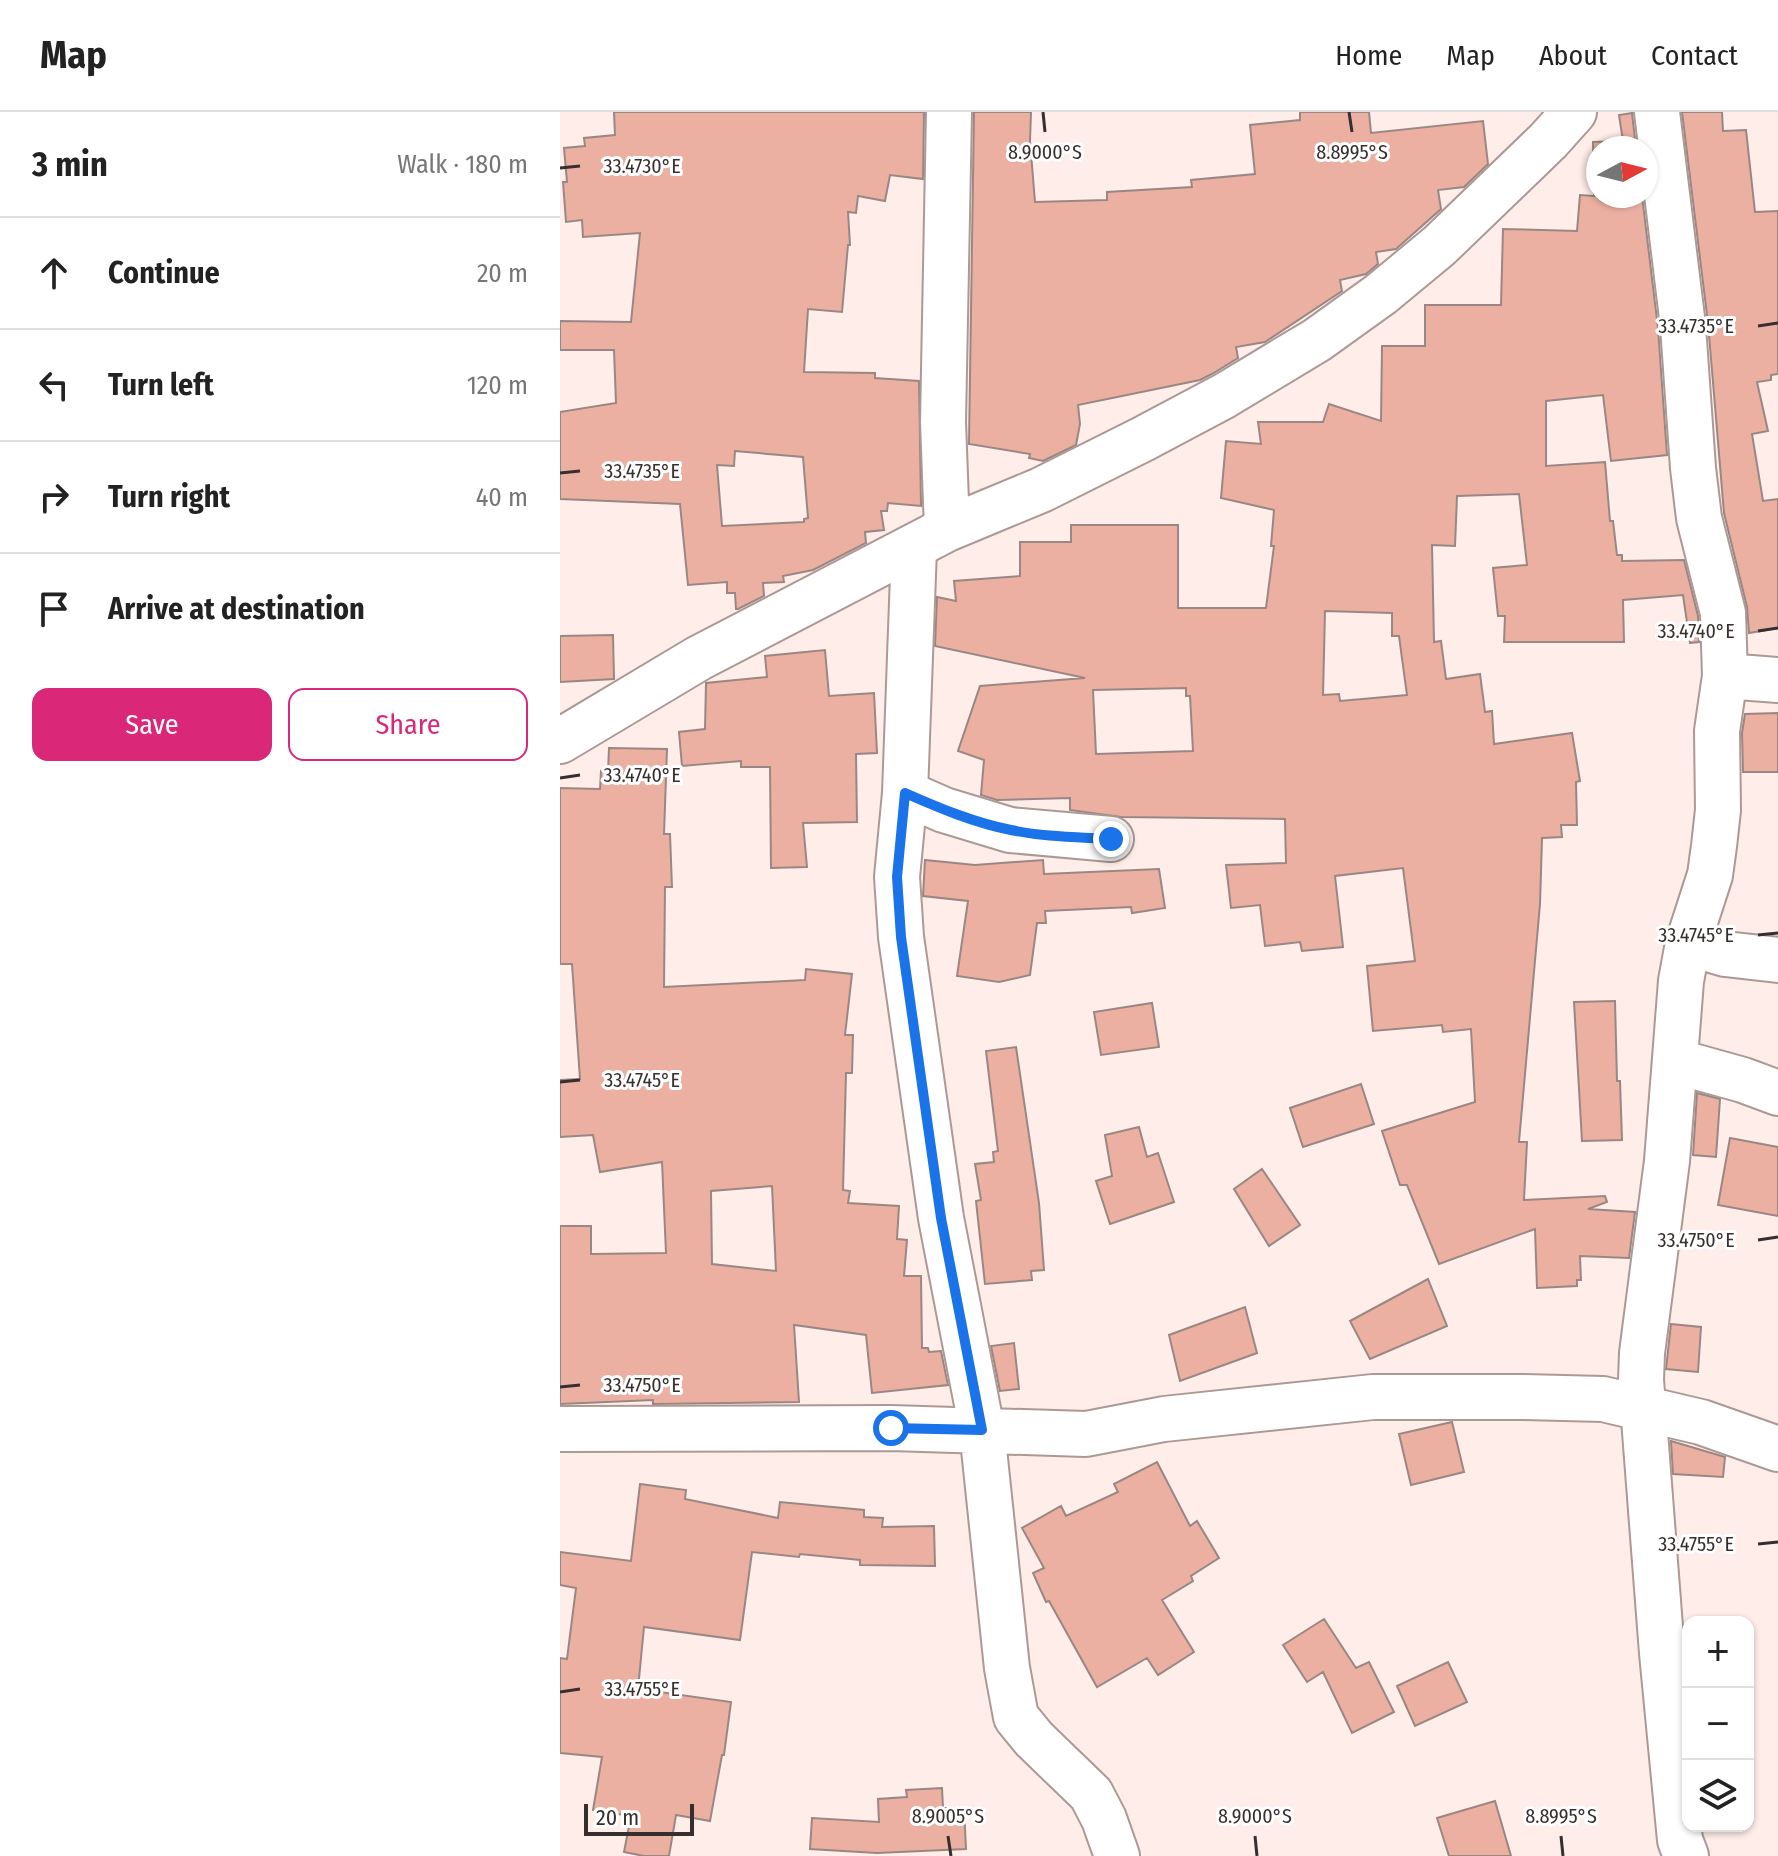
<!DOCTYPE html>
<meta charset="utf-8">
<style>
body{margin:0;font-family:"Fira Sans Condensed",sans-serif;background:#f6f6f6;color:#222}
.controls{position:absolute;right:24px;bottom:24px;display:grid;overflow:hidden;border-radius:16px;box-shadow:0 2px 6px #0004}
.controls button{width:72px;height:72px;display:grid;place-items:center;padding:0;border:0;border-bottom:2px solid #e0e0e0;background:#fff;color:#222;font:40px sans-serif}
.compass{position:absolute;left:1026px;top:24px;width:72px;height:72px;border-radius:50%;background:#fff;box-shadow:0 2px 6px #0004;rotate:83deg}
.scale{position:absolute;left:24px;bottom:20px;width:110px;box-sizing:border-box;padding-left:8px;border:4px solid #372f2e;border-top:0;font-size:22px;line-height:28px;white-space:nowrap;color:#372f2e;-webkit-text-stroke:6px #fff;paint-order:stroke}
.stop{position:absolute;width:24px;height:24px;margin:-18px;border:6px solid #1a73e8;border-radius:50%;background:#fff}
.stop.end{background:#1a73e8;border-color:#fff;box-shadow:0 2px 8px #0008}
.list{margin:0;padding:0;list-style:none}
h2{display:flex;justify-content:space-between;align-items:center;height:104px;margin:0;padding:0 32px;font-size:34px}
h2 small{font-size:26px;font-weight:400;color:#767676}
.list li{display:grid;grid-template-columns:52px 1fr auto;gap:24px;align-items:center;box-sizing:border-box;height:112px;padding:0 32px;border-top:2px solid #e0e0e0}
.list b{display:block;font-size:30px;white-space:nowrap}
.list em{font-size:26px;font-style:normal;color:#767676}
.actions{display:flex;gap:16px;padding:24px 32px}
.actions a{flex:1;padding:18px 0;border:2px solid #db2777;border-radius:16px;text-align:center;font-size:28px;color:#db2777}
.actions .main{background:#db2777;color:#fff}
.icon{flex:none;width:44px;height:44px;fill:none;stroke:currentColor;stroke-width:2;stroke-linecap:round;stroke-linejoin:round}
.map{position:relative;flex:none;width:1218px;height:1744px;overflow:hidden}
header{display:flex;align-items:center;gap:48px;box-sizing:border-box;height:112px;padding:0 40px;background:#fff;border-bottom:2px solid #e0e0e0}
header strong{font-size:38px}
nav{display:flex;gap:44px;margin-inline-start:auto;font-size:28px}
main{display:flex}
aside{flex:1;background:#fff}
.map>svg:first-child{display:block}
.building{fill:#ecb0a3;stroke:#9a8783;stroke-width:2;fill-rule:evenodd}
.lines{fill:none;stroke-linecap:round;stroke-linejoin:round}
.minor-casing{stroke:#ac9995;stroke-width:48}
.minor{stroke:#fff;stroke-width:44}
.route{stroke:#1a73e8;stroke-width:10}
.ticks{fill:none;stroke:#372f2e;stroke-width:3}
.ticks-label{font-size:20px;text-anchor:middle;fill:#372f2e;stroke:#fff;stroke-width:6;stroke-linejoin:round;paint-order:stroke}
</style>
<header>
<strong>Map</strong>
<nav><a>Home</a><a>Map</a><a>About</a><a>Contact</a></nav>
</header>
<main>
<aside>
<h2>3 min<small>Walk · 180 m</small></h2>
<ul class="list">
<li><svg class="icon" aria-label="ahead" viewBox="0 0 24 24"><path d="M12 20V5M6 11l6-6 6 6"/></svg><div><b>Continue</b></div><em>20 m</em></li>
<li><svg class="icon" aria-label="left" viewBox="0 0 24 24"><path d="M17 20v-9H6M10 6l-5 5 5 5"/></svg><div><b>Turn left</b></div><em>120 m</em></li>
<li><svg class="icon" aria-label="right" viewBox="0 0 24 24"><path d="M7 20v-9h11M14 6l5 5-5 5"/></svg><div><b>Turn right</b></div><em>40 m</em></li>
<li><svg class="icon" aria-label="arrive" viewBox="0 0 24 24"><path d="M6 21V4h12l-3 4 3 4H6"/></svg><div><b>Arrive at destination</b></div></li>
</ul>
<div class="actions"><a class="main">Save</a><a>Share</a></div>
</aside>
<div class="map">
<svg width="1218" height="1744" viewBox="0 0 1218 1744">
<rect width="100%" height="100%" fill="#feede9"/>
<!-- building -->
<path class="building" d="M54,0H364L363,67L330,63L325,89L298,84L296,101L288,100L290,133H288L282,200L248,197L244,260L315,261V266L359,269L361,394L328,391L327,399H321L324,418L305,420L306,431L253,458L223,464L224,470L203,471L204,484L178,497H176L175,481H167V470L128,473L120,392L0,387V300L56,291L54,238H0V209L71,210L80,121L23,125L22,108L6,110L3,70H7L4,36L25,34L24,26L55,23ZM175,339L243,345L248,406L244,407V410L162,414L157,353L174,354Z
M414,0H471L470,29L475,90L547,88V80L632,75L631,68L695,62L690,13L740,8V0H809L811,21L923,9L928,52L904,75L878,78L881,97L836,137L816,140L818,152L806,162L780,168L782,179L705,230L676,235L678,246L652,262L640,268L518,293L520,312L516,333L483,349L469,346L470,342L409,332Z
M1122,0H1162L1163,19L1186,18L1195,100L1218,99V262L1211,263V268L1197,270L1208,319L1192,322L1203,389L1218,387V516L1189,521L1187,495L1164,401L1148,211Z
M1072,1L1076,36H1038V84H1082L1098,216L1107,343L1051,349L1043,283L986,289V354L1045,350L1050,409H1053L1057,443H1062V449L1124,448L1138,504L1139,530L1130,531L1123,483L1063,488L1064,530H944L945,504H938L933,456L967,453L959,382L897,384L895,434L872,433L874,530L881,529L886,567L920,562L925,600L932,599L934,632L1012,621L1020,669L1016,670L1017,713H1001L1002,725L982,726L980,792L959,1030H967L964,1088L1045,1084L1047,1090L1028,1097L1075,1100L1069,1146L1020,1144L1021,1168H1017V1174L977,1176L975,1117L879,1152L847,1073H840L822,1019L915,990L911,917L883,920L882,913L813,919L807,854L855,849L843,756L775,764L783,835L742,839L740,830L705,834L700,793L671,796L666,753L726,751L725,707L561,705L510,698V686L437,688L421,683L424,648L398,639L420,574L525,566L375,534L377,485L396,489L394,469L460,464V430H511V413H618V496H706L714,434H711L714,398L661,386L666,329L701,332L698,310H763L769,292L821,309L822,234H865V193H941L943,117L1017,119L1020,83L1034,84L1033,30L1063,29L1059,3ZM765,499L832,501V524H839L847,583L780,589L779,582L763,583ZM626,576V584H630L633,639L536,642L533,578Z
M53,523L54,567L0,570V524Z
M265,538L269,584L314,581L317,641L296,642L297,710L243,711L247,755L211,756L210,655H181V649L122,654L119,620L145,617L146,571L207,565L205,544Z
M1218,601V660H1183L1182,621L1185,602Z
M49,636L107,637L104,722H110L112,775H105L104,875L245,868L246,857L292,862L285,923H293L292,961H286L283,1078L290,1079L288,1091L339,1094L337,1127L347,1128L344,1164H361L362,1236H368L369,1240L381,1239L388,1273L312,1281L306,1223L234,1213L239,1290L93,1292V1288L0,1292V1114H31V1142L106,1141L102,1050L40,1060L33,1023L0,1025V968L20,967L12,852H0V676L40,677L41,659L48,660ZM212,1074L216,1159L152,1152L151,1079Z
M365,748L415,753L483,748L484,762L599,757L605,796L572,801L571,795L485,799L486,811H477L470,863L439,870L397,864L408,789L363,784Z
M1055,889L1057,969H1060L1062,1028L1022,1029L1014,890Z
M592,891L599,935L541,943L534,900Z
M456,935L479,1091L484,1158L471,1159L472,1168L425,1172L416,1089L421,1088L415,1052L434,1050L433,1040L438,1039L426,939Z
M801,972L814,1012L743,1035L730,996Z
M1137,981L1160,987L1156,1045L1133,1043Z
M579,1015L587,1045L598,1041L614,1090L550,1112L536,1069L552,1064L545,1023Z
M1170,1026L1218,1035V1104L1158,1093Z
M702,1057L740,1113L709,1134L674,1077Z
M868,1167L887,1214L810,1247L790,1209Z
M685,1195L697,1241L620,1269L609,1223Z
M1111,1212L1141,1215L1138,1260L1106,1257Z
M454,1231L459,1277L440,1279L431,1234Z
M892,1310L904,1360L851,1373L839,1322Z
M1111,1329L1165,1345L1163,1365L1113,1362Z
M597,1350L630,1414L637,1409L659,1446L631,1464L633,1469L602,1488L634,1540L598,1563L587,1546L537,1575L489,1489L486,1490L473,1461L484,1456L462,1416L501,1394L506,1404L558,1380L554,1372Z
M80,1372L126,1378L125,1387L218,1406L220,1390L304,1398V1405L323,1406L322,1415L374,1414L375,1454L300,1453V1448L240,1442L239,1445L192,1440L180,1528L84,1515L78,1577L171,1590L164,1643H162L150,1709L116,1703L109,1744H84L64,1740L71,1704L33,1698L42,1645L0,1641V1546L7,1547L16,1476L0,1473V1440L71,1449Z
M764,1507L796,1556L809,1550L834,1600L792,1621L763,1560L747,1570L723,1533Z
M888,1550L907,1590L855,1614L837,1574Z
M382,1676L383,1696H404L406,1737L317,1741L250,1737L252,1706L319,1710L318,1687L347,1685L346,1678Z
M935,1689L951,1744H889L877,1706Z"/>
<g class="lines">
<!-- minor casing -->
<g class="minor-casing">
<path id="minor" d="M1097,0L1123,214L1133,356L1139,406L1163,501L1165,564L1157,619L1158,698L1154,734L1150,763L1128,831L1121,869L1107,1049L1082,1241L1081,1268L1102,1541L1120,1728L1126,1744
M387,417L383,310L389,0
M354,436L345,681L337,765L341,825L381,1106L422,1318L447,1556L456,1605L474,1627L531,1682L544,1707L557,1744
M1165,564L1218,568
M0,629L139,546L387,417L481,378L583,327L664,284L757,228L821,182L879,134L988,29L1014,0
M345,681L384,698L450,718L551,727
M1128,831L1165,842L1218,848
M1115,949L1183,968L1218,981
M0,1317L331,1316L526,1322L604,1307L813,1285H964L1043,1287L1141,1310L1218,1337"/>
</g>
<!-- minor -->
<use href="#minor" class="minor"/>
</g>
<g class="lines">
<!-- route -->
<path class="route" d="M331,1316L422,1318L381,1106L341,825L337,765L345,681C379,696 415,711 451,718C484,725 517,725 551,727"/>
</g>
<!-- ticks -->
<path class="ticks" d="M483,0L485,20M789,0L792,20M0,56L20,54M1198,214L1218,211M0,361L20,359M1198,519L1218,516M0,666L20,663M1198,823L1218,821M0,970L20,968M1198,1128L1218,1125M0,1275L20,1273M1198,1432L1218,1430M0,1580L20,1577M388,1724L391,1744M695,1724L697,1744M1001,1724L1003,1744"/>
<g class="ticks-label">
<text x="485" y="47">8.9000°S</text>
<text x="792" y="47">8.8995°S</text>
<text x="82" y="61">33.4730°E</text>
<text x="1136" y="221">33.4735°E</text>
<text x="82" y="366">33.4735°E</text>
<text x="1136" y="526">33.4740°E</text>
<text x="82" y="670">33.4740°E</text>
<text x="1136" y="830">33.4745°E</text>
<text x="82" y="975">33.4745°E</text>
<text x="1136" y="1135">33.4750°E</text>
<text x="82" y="1280">33.4750°E</text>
<text x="1136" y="1439">33.4755°E</text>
<text x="82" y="1584">33.4755°E</text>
<text x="388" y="1711">8.9005°S</text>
<text x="695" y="1711">8.9000°S</text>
<text x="1001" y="1711">8.8995°S</text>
</g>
</svg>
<div class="controls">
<button>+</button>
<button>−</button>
<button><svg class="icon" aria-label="layers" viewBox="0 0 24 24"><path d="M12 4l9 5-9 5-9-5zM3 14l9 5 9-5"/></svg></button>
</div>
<svg class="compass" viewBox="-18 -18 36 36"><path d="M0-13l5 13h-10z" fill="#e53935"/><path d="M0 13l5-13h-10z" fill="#767676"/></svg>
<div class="scale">20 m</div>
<div class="stop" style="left:331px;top:1316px"></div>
<div class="stop end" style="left:551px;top:727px"></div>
</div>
</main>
